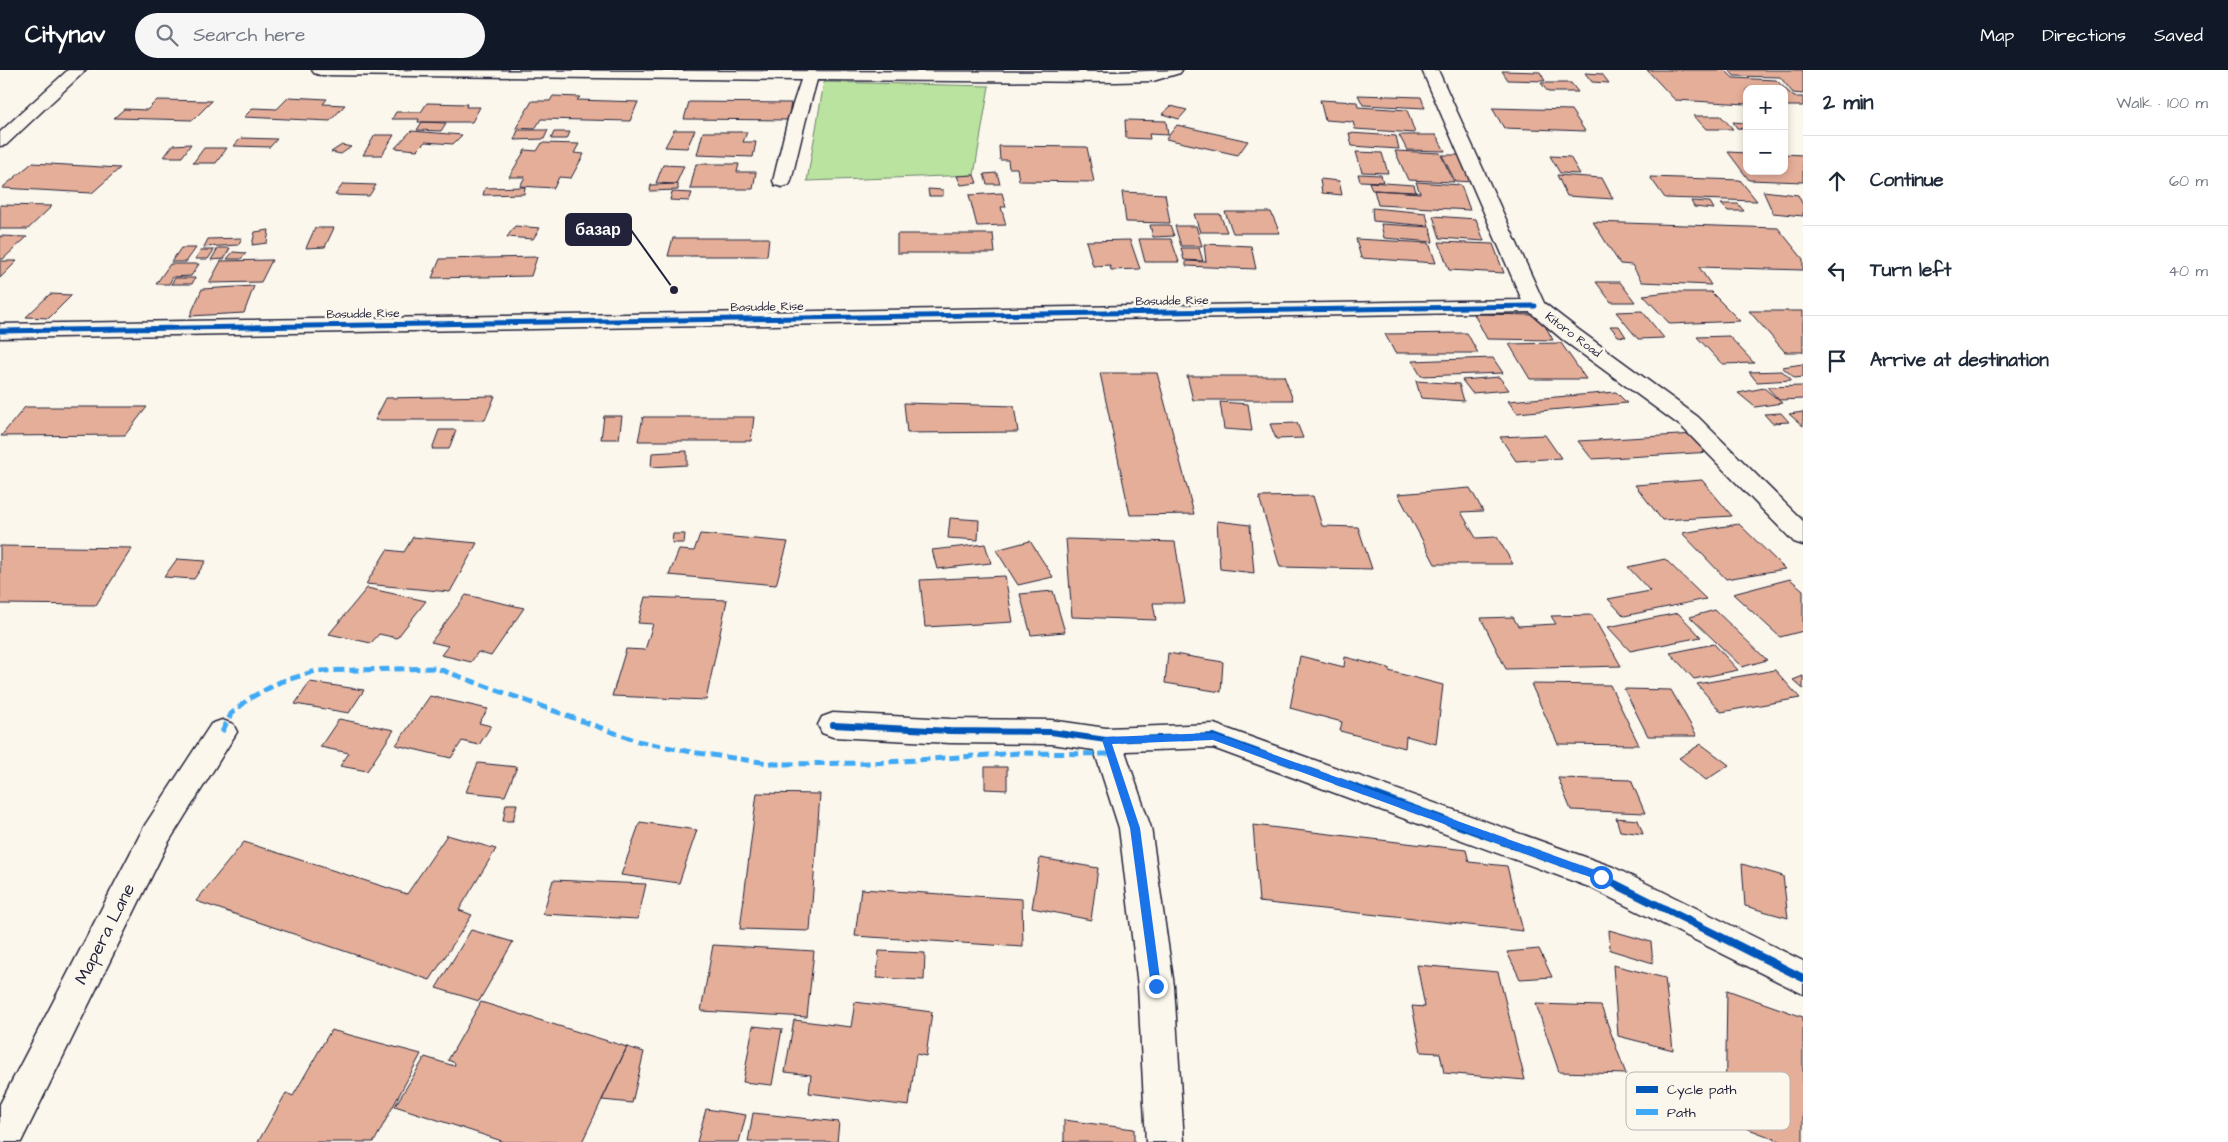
<!DOCTYPE html>
<meta charset="utf-8">
<style>
body{margin:0;font-family:"Architects Daughter",sans-serif;background:#f6f6f7;color:#1f2937}
.controls{position:absolute;right:15px;top:15px;display:grid;overflow:hidden;border-radius:10px;box-shadow:0 2px 8px #0003}
.controls button{width:45px;height:45px;display:grid;place-items:center;padding:0;border:0;border-bottom:1px solid #e0e1e3;background:#fff;color:#1f2937;font:25px sans-serif}
.stop{position:absolute;width:15px;height:15px;margin:-11px;border:4px solid #1a73e8;border-radius:50%;background:#fff}
.stop.end{background:#1a73e8;border-color:#fff;box-shadow:0 1px 5px #0008}
.list{margin:0;padding:0;list-style:none}
h2{display:flex;justify-content:space-between;align-items:center;height:65px;margin:0;padding:0 20px;font-size:21px}
h2 small{font-size:16px;font-weight:400;color:#747a83}
.list li{display:grid;grid-template-columns:32px 1fr auto;gap:15px;align-items:center;box-sizing:border-box;height:90px;padding:0 20px;border-top:1px solid #e0e1e3}
.list b{display:block;font-size:19px;white-space:nowrap}
.list em{font-size:16px;font-style:normal;color:#747a83}
.icon{flex:none;width:28px;height:28px;fill:none;stroke:currentColor;stroke-width:2;stroke-linecap:round;stroke-linejoin:round}
.map{position:relative;flex:none;width:1803px;height:1072px;overflow:hidden}
header{display:flex;align-items:center;gap:30px;box-sizing:border-box;height:70px;padding:0 25px;background:#111827;color:#fff}
header strong{font-size:24px}
nav{display:flex;gap:28px;margin-inline-start:auto;font-size:18px}
.search{width:350px;height:45px;background:#f6f6f7;display:flex;align-items:center;gap:12px;box-sizing:border-box;padding:0 18px;border-radius:28px;color:#747a83;font-size:19px}
main{display:flex}
aside{flex:1;background:#fff}
.map>svg:first-child{display:block}
.green{fill:#bae39f;stroke:#6e826d}
.building{fill:#e4ae99;stroke:#22223b}
.lines{fill:none;stroke-linecap:round;stroke-linejoin:round}
.minor-casing{stroke:#22223b;stroke-width:3}
.minor{fill:#fbf7ec;fill-rule:evenodd}
.quiet{stroke:#3fa9f5;stroke-width:5;stroke-dasharray:10 5;stroke-linecap:butt}
.cycleway-far2-casing{stroke:#fbf7ec;stroke-width:8}
.cycleway-far1-casing{stroke:#fbf7ec;stroke-width:9}
.cycleway-casing{stroke:#fbf7ec;stroke-width:11}
.cycleway-far2{stroke:#0057b8;stroke-width:5}
.cycleway-far1{stroke:#0057b8;stroke-width:6}
.cycleway{stroke:#0057b8;stroke-width:8}
.route{fill:#1a73e8}
.labels{text-anchor:middle;dominant-baseline:central;stroke-width:5;stroke-linejoin:round;paint-order:stroke}
.far-street-label{font-size:12px;fill:#22223b;stroke:#fbf7ec}
.near-street-label{font-size:18px;fill:#22223b;stroke:#fbf7ec}
.key{fill:#fbf7ec;stroke:#bab7b7;stroke-width:1}
.key-label{font-size:14px;fill:#22223b}
.leader{fill:none;stroke:#22223b;stroke-width:2}
.callout-dot{fill:#22223b;stroke:#fbf7ec;stroke-width:2}
.callout{fill:#22223b;stroke:#22223b;stroke-width:2}
.callout-label{font-size:16px;text-anchor:middle;font-weight:bold;fill:#fff}
</style>
<header>
<strong>Citynav</strong>
<div class="search"><svg class="icon" aria-label="search" viewBox="0 0 24 24"><circle cx="10" cy="10" r="6"/><path d="M15 15l6 6"/></svg>Search here</div>
<nav><a>Map</a><a>Directions</a><a>Saved</a></nav>
</header>
<main>
<div class="map">
<svg width="1803" height="1072" viewBox="0 0 1803 1072">
<rect width="100%" height="100%" fill="#fbf7ec"/>
<filter id="ink" filterUnits="userSpaceOnUse"><feTurbulence type="fractalNoise" baseFrequency=".02" numOctaves="2"/><feDisplacementMap in="SourceGraphic" scale="10" xChannelSelector="R" yChannelSelector="G"/><feConvolveMatrix kernelMatrix="1 2 1 2 8 2 1 2 1" color-interpolation-filters="sRGB"/></filter>
<g filter="url(#ink)">
<!-- green -->
<path class="green" d="M824,12L989,16L974,105L807,111Z"/>
<!-- building -->
<path class="building" d="M1647,0H1725L1733,8L1776,10L1794,27H1803V36H1784V19H1747V34L1675,30Z
M1729,0H1803V24L1793,23L1780,7L1734,6Z
M1502,1L1540,2L1545,11L1508,10Z
M1585,3L1602,4L1609,13L1592,12Z
M1541,13H1571L1578,22H1548Z
M1358,25L1421,27L1425,38L1363,35Z
M553,26L580,27L577,30L638,32L630,51L541,49L535,59L516,58L532,31H550Z
M289,27L327,29L323,34L345,35L330,51L244,47L253,38L277,39Z
M157,30L212,31L193,50L114,48L124,39L147,40Z
M1320,30L1357,32L1358,37L1407,40L1415,63L1355,59L1353,52L1325,50Z
M689,32L791,33L788,50L684,49Z
M427,33L467,34L466,37H480L472,52H418L419,49H392L396,42H421Z
M1171,36L1187,40L1179,49L1162,44Z
M1492,38L1571,40L1585,61L1504,58Z
M1694,46H1721L1733,59H1706Z
M1125,50L1166,51L1168,65L1149,64L1150,69L1126,68Z
M422,52L446,53L441,61L417,60Z
M1733,52L1747,53V59L1737,58Z
M1177,55L1248,71L1238,85L1166,69Z
M518,60H548L544,69L514,70Z
M674,60H695L687,78L665,77Z
M411,61L462,65L453,74L425,72L417,80L395,78Z
M554,62H570L567,69H551Z
M703,62H747L743,72H756L753,87L697,85Z
M1349,63L1396,66L1399,79L1352,76Z
M375,65H394L382,85H363Z
M1399,65H1436L1445,81L1407,80Z
M241,68L277,69L270,77L234,76Z
M542,73L579,74L574,83L584,84L571,108L559,107L554,118L520,116L525,107H509L525,80L537,81Z
M191,74L182,87H164L173,75Z
M342,75L351,77L341,84L331,82Z
M999,76L1087,77L1094,112L1019,111L1017,98H1009L1008,90H1000Z
M204,78H227L216,93H193Z
M1395,81L1440,83L1454,112L1408,110Z
M1356,82L1382,83L1388,103L1362,102Z
M1728,82L1747,83V101H1784V84L1803,85V112L1749,110Z
M1442,85H1459L1473,112L1455,111Z
M1550,86L1570,87L1580,104L1560,103Z
M32,93L120,98L92,123L2,118Z
M696,94H739L737,102H756L753,119H690Z
M663,95L684,96L676,114L656,113Z
M997,103L1000,114H987L984,104Z
M1358,104L1381,105L1383,112L1360,111Z
M974,105L977,113L961,115L957,106Z
M1557,105L1602,108L1613,129L1567,126Z
M1650,107L1740,110L1757,131L1665,128Z
M1320,109L1339,111L1342,125L1322,123Z
M1369,112L1414,115L1416,122L1372,120Z
M1416,112L1461,115L1470,140L1378,135L1374,120L1420,123Z
M343,114L376,115L369,126L335,125Z
M678,114V120L650,121L651,115Z
M525,117L524,124L483,125L485,118Z
M928,119L943,120V126H929Z
M1763,121L1798,125L1803,135V146L1773,143Z
M672,122L692,123L689,131L670,130Z
M1122,122L1165,124L1170,153L1126,152Z
M1002,123L1006,137H1001L1006,155L977,156L969,125Z
M1691,131L1710,132L1714,139L1694,137Z
M1721,134H1738L1744,141H1728Z
M0,135L52,136L28,159H0Z
M1372,138L1426,143L1429,156L1373,151Z
M1225,142H1271L1280,163H1233Z
M1194,144H1220L1227,162H1200Z
M1433,146L1476,149L1484,171L1440,168Z
M1593,152L1778,158L1803,189V200L1699,197L1711,215L1642,212L1632,195L1620,194Z
M1381,154L1430,157L1433,172L1384,168Z
M1150,155H1170L1174,166L1153,167Z
M515,156L540,158L533,169L507,167Z
M1175,156H1196L1202,176H1181Z
M315,158H334L325,177L306,178Z
M269,160L267,173L252,175L255,162Z
M897,164H993L995,183H897Z
M0,166L27,167L3,189H0Z
M242,168L238,175L204,177L208,169Z
M673,168H769L767,186H668Z
M1139,169H1171L1179,192H1145Z
M1356,169L1429,173L1436,193L1361,188Z
M1130,170L1140,199L1111,200L1110,195L1093,196L1086,171Z
M1439,172L1493,174L1504,203L1449,200Z
M1204,174L1251,176L1256,199L1186,196V191L1206,192Z
M181,178H196L186,192H171Z
M218,178H230L224,189L211,190Z
M1181,178H1199L1203,191L1184,190Z
M201,180H214L208,189H195Z
M233,182L246,183L241,189H227Z
M537,187L531,206L432,208L440,189Z
M272,190L261,212L209,213L221,191Z
M0,191H17L0,208Z
M170,194H199L191,206L173,207L169,214H156Z
M175,208H195L192,214H171Z
M1596,212H1620L1635,232H1611Z
M254,216L244,243L190,246L202,219Z
M1669,222H1711L1740,251L1670,254L1643,225Z
M50,224L72,225L49,248L26,247Z
M1642,241L1664,268L1638,269L1616,242Z
M1749,241H1803V282H1785Z
M1474,244L1539,245L1553,270L1487,269Z
M1610,256H1619L1626,267L1618,266Z
M1467,263L1478,283H1395L1385,264Z
M1729,266L1754,293L1722,294L1697,267Z
M1561,273L1586,309H1530L1509,274Z
M1493,288L1503,303L1421,306L1412,291Z
M1803,294V307L1795,308L1782,297Z
M1782,301L1792,310L1757,312L1749,302Z
M1100,303H1157L1194,444L1130,445Z
M1187,306H1284L1293,330H1193Z
M1499,307L1509,320L1472,323L1462,310Z
M1416,311L1459,314L1464,331L1421,328Z
M1803,316V329L1779,330L1767,317Z
M1764,318L1782,333L1755,337L1738,323Z
M1616,322L1627,333L1517,343L1508,331Z
M495,326L485,350H375L386,328Z
M1220,332L1248,334L1252,361L1224,359Z
M904,333L1014,336L1018,362L907,363Z
M25,337H147L125,365L1,366Z
M1803,342V356L1789,344Z
M1781,343L1789,352L1772,353L1764,344Z
M604,346H622L619,369H601Z
M643,347H754L751,371H638Z
M1297,353L1303,368L1276,369L1270,354Z
M439,360H456L449,379H432Z
M1696,364L1712,382L1592,389L1578,371Z
M1545,365L1561,388L1516,391L1500,367Z
M687,381V395L651,397L652,383Z
M1702,410L1732,446L1662,450L1635,415Z
M1470,418L1483,441L1461,442L1476,468L1497,467L1513,494H1435L1398,424Z
M1313,426L1322,456L1358,457L1372,499L1280,497L1259,427Z
M950,448L979,450L978,470L948,468Z
M1217,451L1250,455L1254,503L1220,499Z
M1739,454L1785,499L1726,509L1682,463Z
M673,464H685L684,473H672Z
M700,464L788,472L776,515L669,505L679,480L694,481Z
M413,467L477,473L450,522L366,514L387,480L404,482Z
M1066,469L1175,472L1185,533H1153L1156,550L1072,547Z
M1030,471L1053,507L1018,515L996,480Z
M985,474L991,493L937,499L932,480Z
M0,476L132,478L96,535L0,534Z
M177,489L206,491L194,509L164,507Z
M1665,489L1706,529L1624,546L1608,529L1650,521L1628,497Z
M1005,506L1013,552L925,557L920,510Z
M1790,509L1803,520V561L1780,567L1733,524Z
M367,518L426,531L397,568L379,564L371,573L329,564Z
M1053,521L1065,562L1031,565L1020,524Z
M466,525L524,538L491,586L478,582L471,592L441,585L448,576L431,572Z
M645,527L727,530L706,630L612,626L626,579L645,580L653,554L638,553Z
M1715,540L1767,590L1742,597L1690,547Z
M1678,543L1701,567L1630,581L1608,557Z
M1592,545L1621,596L1506,599L1481,548L1513,547L1518,556L1556,554L1551,546Z
M1714,574L1738,600L1694,609L1670,583Z
M1168,583L1223,592L1221,622L1165,613Z
M1300,586L1344,597L1345,587L1389,598V601L1443,615L1436,674L1406,666L1405,678L1340,661L1342,652L1290,638Z
M1775,600L1800,628L1721,642L1697,614Z
M1803,606V619L1793,610Z
M310,612L364,620L349,643L295,634Z
M1531,614L1610,615L1639,675L1558,674Z
M1624,619L1671,620L1697,666H1648Z
M430,626L488,639L479,653L491,656L479,675L462,671L451,688L396,675Z
M339,649L394,660L367,701L340,696L349,683L320,677Z
M1701,674L1729,695L1706,710L1679,688Z
M478,693L517,697L505,726L466,722Z
M985,697H1007V720L985,719Z
M1558,708L1631,710L1645,743L1571,740Z
M757,723L820,724L810,861L740,859Z
M506,734H517L513,751H503Z
M1616,748L1638,750L1643,764L1620,761Z
M640,752L697,760L679,813L621,805Z
M1253,755L1466,780L1469,792L1507,796L1523,861L1259,832Z
M447,765L496,779L459,840L472,845L430,910L196,831L244,772L407,824Z
M1040,788L1098,798L1091,850L1032,838Z
M1742,794L1783,806L1788,848L1745,836Z
M553,810L646,814L638,849L543,844Z
M861,819L1022,829L1023,877L855,866Z
M471,860L513,872L479,931L436,918Z
M1609,860L1651,872L1653,893L1610,880Z
M713,875L814,881L807,947L701,941Z
M1539,879L1552,907L1520,909L1507,882Z
M879,881L925,883L924,910L877,908Z
M1417,895L1498,902L1525,1010L1444,1003L1440,983L1421,982L1412,936L1425,937Z
M1613,895L1665,908L1673,980L1618,966Z
M1727,920L1803,947V1072H1783L1725,1050Z
M481,932L627,977L582,1072H505L395,1036L425,987L454,996L455,993L448,990Z
M855,932L932,942L926,986L916,984L909,1036L809,1023L811,1005L785,1002L794,950L851,957Z
M1536,934L1601,936L1626,1004L1559,1002Z
M753,956L782,959L772,1015L743,1012Z
M331,960L421,984L374,1072H258L286,1023L293,1026Z
M627,977L644,982L632,1033L602,1030Z
M706,1039L746,1045L739,1072H697Z
M753,1043L839,1052L837,1072H748Z
M1064,1050L1134,1059V1072H1064Z"/>
<g class="lines">
<!-- minor casing -->
<g class="minor-casing">
<path id="minor" d="M68,0H86L6,75L0,76V62Z
M312,0L1116,2L1182,0L1180,3L1153,11L1116,12L817,10L806,49L791,111L789,115L782,117L775,115L773,111L788,49L801,10L320,5L314,3Z
M1422,0H1438L1544,233L1579,260L1698,347L1803,451V475L1794,472L1682,357L1563,270L1530,242L0,268V254L1522,230Z
M833,643L950,649L1051,650L1106,658L1214,654L1613,797L1803,891V924L1589,817L1213,678L1125,681L1151,758L1174,916L1184,1072H1146L1138,916L1119,758L1094,680L1051,674L950,673L833,667L822,663L818,655L822,647Z
M222,650L233,654L237,662L168,773L21,1072H0V1034L145,755L211,654Z"/>
</g>
<!-- minor -->
<use href="#minor" class="minor"/>
<!-- quiet -->
<path class="quiet" d="M222,662L231,644L250,628L280,612L316,601L436,598L637,671L691,682L775,694L872,693L1020,683L1109,684"/>
<!-- cycleway-far2 casing -->
<g class="cycleway-far2-casing">
<path id="cycleway-far2" d="M0,261L1535,236"/>
</g>
<!-- cycleway-far1 casing -->
<g class="cycleway-far1-casing">
<path id="cycleway-far1" d="M833,655L950,661L1051,662L1106,670L1214,666L1341,712"/>
</g>
<!-- cycleway casing -->
<g class="cycleway-casing">
<path id="cycleway" d="M1337,711L1601,807L1803,908"/>
</g>
<!-- cycleway-far2 -->
<use href="#cycleway-far2" class="cycleway-far2"/>
<!-- cycleway-far1 -->
<use href="#cycleway-far1" class="cycleway-far1"/>
<!-- cycleway -->
<use href="#cycleway" class="cycleway"/>
</g>
</g>
<!-- route -->
<path class="route" d="M1214,663L1604,804L1606,807L1601,811L1213,670L1112,674L1140,758L1161,916L1156,921L1151,916L1130,758L1102,670L1106,667Z"/>
<g class="labels">
<!-- far-street labels -->
<g class="far-street-label">
<text transform="translate(1172 231) rotate(-1)">Basudde Rise</text>
<text transform="translate(767 237) rotate(-1)">Basudde Rise</text>
<text transform="translate(363 244) rotate(-1)">Basudde Rise</text>
<text transform="translate(1573 265) rotate(37)">Kitoro Road</text>
</g>
<!-- near-street labels -->
<g class="near-street-label">
<text transform="translate(105 864) rotate(-63)">Mapera Lane</text>
</g>
</g>
<!-- legend -->
<rect x="1626" y="1002" width="164" height="58" rx="8" class="key"/>
<rect x="1636" y="1016" width="22" height="7" fill="#0057b8"/>
<rect x="1636" y="1039" width="22" height="6" fill="#3fa9f5"/>
<g class="key-label">
<text x="1667" y="1024">Cycle path</text>
<text x="1667" y="1047">Path</text>
</g>
<!-- callouts -->
<path class="leader" d="M674 220L631 160"/>
<circle class="callout-dot" cx="674" cy="220" r="5"/>
<rect class="callout" x="566" y="144" width="65" height="31" rx="5"/>
<g class="callout-label">
<text x="598" y="165">базар</text>
</g>
</svg>
<div class="controls">
<button>+</button>
<button>−</button>
</div>
<div class="stop" style="left:1601px;top:807px"></div>
<div class="stop end" style="left:1156px;top:916px"></div>
</div>
<aside>
<h2>2 min<small>Walk · 100 m</small></h2>
<ul class="list">
<li><svg class="icon" aria-label="ahead" viewBox="0 0 24 24"><path d="M12 20V5M6 11l6-6 6 6"/></svg><div><b>Continue</b></div><em>60 m</em></li>
<li><svg class="icon" aria-label="left" viewBox="0 0 24 24"><path d="M17 20v-9H6M10 6l-5 5 5 5"/></svg><div><b>Turn left</b></div><em>40 m</em></li>
<li><svg class="icon" aria-label="arrive" viewBox="0 0 24 24"><path d="M6 21V4h12l-3 4 3 4H6"/></svg><div><b>Arrive at destination</b></div></li>
</ul>
</aside>
</main>
